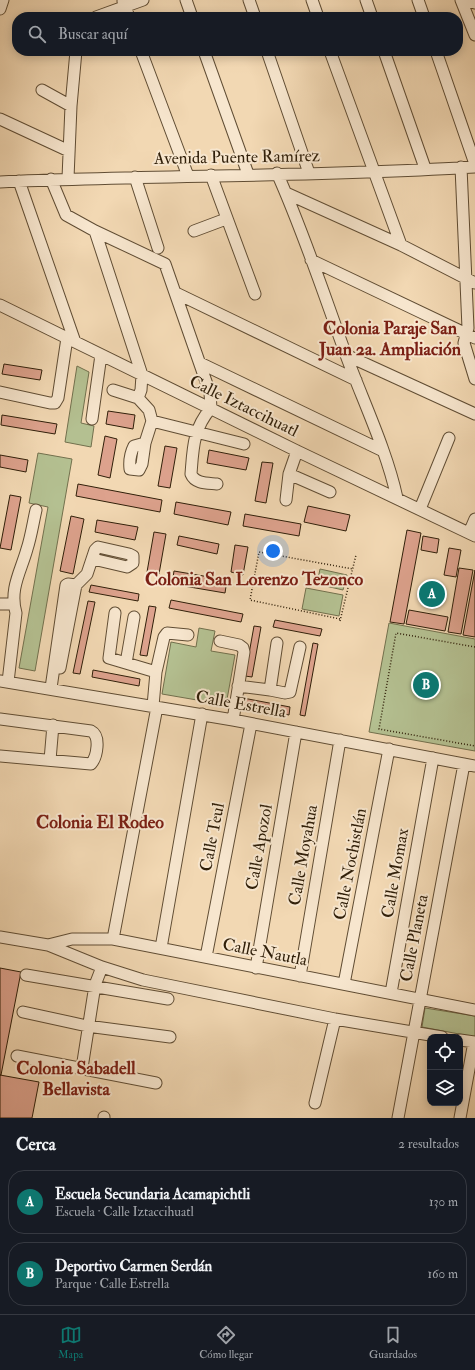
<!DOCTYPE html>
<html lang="es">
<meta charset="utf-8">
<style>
body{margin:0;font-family:"IM FELL Double Pica",serif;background:#20242c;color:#f1f3f6}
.controls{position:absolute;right:12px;bottom:12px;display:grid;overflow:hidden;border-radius:8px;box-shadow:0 2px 10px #0003}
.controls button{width:36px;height:36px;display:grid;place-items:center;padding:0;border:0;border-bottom:1px solid #363941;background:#171b24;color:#f1f3f6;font:20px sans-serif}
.you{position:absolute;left:273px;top:551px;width:14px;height:14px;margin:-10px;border:3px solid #fff;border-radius:50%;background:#1a73e8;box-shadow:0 0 0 6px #1a73e833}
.badge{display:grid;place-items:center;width:26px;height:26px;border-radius:50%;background:#0f766e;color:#fff;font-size:13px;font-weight:700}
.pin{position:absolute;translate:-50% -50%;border:2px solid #fff;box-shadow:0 1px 4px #0006}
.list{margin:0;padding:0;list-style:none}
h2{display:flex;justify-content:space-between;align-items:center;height:52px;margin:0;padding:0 16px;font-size:17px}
h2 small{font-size:13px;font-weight:400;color:#9ea1a6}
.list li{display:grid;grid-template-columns:26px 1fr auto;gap:12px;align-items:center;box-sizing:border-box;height:64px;margin:0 8px 8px;padding:0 8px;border:1px solid #363941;border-radius:16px}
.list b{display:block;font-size:15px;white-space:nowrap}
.list p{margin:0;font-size:13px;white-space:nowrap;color:#9ea1a6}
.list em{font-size:13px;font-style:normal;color:#9ea1a6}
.icon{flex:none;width:22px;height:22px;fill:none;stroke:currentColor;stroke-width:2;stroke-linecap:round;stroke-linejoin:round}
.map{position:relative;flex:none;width:475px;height:1118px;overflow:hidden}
.search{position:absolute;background:#171b24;box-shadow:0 2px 10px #0003;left:12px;right:12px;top:12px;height:44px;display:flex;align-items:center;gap:10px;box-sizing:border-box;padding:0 14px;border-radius:16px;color:#9ea1a6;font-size:15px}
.sheet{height:196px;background:#171b24}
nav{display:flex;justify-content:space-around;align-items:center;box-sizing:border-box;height:56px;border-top:1px solid #363941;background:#171b24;font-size:11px;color:#9ea1a6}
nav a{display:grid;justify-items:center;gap:2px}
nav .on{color:#0f766e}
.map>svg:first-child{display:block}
.green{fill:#b4c091;stroke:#72704d}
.building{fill:#dda28d;stroke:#301f09}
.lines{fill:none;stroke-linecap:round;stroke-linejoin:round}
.minor-casing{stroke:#604d34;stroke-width:13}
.path{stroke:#301f09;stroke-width:1.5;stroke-dasharray:1 2;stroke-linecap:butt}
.minor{stroke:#f7e6ce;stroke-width:11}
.labels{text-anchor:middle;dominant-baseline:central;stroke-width:4;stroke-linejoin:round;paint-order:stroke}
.street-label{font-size:17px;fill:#301f09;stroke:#f7e6ce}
.neighbourhood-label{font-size:18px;font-weight:bold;fill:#7a1f14;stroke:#f7e6ce}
</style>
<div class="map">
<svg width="475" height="1118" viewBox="0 0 475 1118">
<rect width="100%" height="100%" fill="#f2d8b3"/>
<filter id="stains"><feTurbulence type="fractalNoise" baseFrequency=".005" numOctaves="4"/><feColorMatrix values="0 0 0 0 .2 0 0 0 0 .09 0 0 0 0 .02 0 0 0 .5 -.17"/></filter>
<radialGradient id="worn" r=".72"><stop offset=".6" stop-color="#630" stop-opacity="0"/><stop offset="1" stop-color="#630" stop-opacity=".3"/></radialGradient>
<!-- green -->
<path class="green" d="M77,366L89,372L81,423L94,426L91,447L65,442Z
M38,453L72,459L35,671L19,668L48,507L29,503Z
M320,569L347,575L343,590L317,584Z
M306,588L343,595L339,616L302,609Z
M389,623L475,639V751L369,732Z
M199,628L215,631L211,651L235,655L226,705L162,694L171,642L196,647Z
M425,1008L475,1016V1037L422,1027Z"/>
<!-- building -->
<path class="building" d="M4,364L42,370L40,380L2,374Z
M108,411L135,415L133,429L106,424Z
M2,415L57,424L55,434L1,425Z
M105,436L117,439L110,478L98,475Z
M165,446L177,448L170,488L158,486Z
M209,450L249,458L246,470L207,463Z
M0,455L28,460L26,472L0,467Z
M262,462L273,463L266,503L255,501Z
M78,484L162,500L160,512L76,496Z
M10,495L21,497L11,550L0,548Z
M176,502L231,512L228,525L174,514Z
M308,506L350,515L346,531L304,522Z
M245,514L301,524L299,536L243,526Z
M71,516L84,519L73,574L60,571Z
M97,520L138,527L135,540L95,532Z
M407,530L421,533L404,624L390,622Z
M154,532L166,534L159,574L147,572Z
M179,536L219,544L217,554L177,545Z
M423,536L439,539L437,553L421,550Z
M235,545L248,547L243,575L231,572Z
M449,548L461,550L456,577L444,575Z
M459,568L473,570L461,634L448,632Z
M475,570V637L463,635Z
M174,571L227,580L225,593L172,584Z
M91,585L139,594L138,601L89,592Z
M171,600L243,614L241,622L169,608Z
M88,601L95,602L80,674L73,673Z
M149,606L156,607L147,656L140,655Z
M409,610L448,617L445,631L406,624Z
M275,620L322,629L320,636L273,627Z
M254,626L261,627L252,677L245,676Z
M313,643L318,644L305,716L300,715Z
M93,670L140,679L139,686L92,677Z
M243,698L290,707L289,715L242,706Z
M0,968L21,972L1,1075H0Z
M0,1075L39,1082L32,1118H0Z"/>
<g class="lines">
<!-- minor casing -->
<g class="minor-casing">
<path id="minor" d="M186,0L192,17
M249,0L255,17
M312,0L318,17
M366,0L372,17
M418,0L424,17
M461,0L475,35
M465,0L475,3
M123,1L129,17
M0,9L3,0
M96,17L143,0
M141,51L188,176
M204,51L248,174
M267,51L309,173
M330,51L401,245
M384,51L425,168
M436,51L475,164
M42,90L71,106
M0,119L69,151
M461,167L468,328L464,343L475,379
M277,173C304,233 324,295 346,355C363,401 387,451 397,498
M211,175L255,294
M135,177L158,248
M68,178L71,106L76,51
M51,179L66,215L95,231L165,264L210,393L211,408C193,429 193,448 191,474C195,484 208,483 217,484
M19,181L75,342
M0,182C158,175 317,177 475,167
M286,193L401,245L475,283
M95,231L142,375L141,390L138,398L113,390
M194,231L226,219
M311,260L475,338
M176,293L356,380
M0,305L297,451L475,536
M346,355L475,414
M200,363L381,450
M0,392L50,403H55L58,398L67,338
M138,398L149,410L152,421
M92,419L101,355
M145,443L142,464L139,470L130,469C129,460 130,454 134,446L145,443L152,421L244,444
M289,474L330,492
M286,500L289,474L297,451
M420,509L449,438
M469,533L475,519
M0,604H13
M115,613L109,658L156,672
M220,641L239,645L243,648L244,652L233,720
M126,663L134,617
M60,668L76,585
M0,681L233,720L475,766
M8,682L16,613C9,589 21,571 27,549C31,537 33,523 36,510
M238,686L270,690L277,643
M51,688L66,585L68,584L76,585L87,574L95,550L98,547L129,554L133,556V563L127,567L93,559
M270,690L285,693L290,692L300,647
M153,706L156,672L164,637L167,633L188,635
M0,719L91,731C101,736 97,757 91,764L0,756
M50,760L53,725
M0,937L48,945L102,967L143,980L335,1019L442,1037
M113,939L157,707
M48,945L72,939H113L475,1010
M161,948L202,714
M206,957L251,724
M256,968L296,732
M26,975L168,999
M300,976L340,740
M344,984L389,749
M391,993L433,758
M23,1012L87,1026L170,1037
M460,1040L475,1042
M17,1056L156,1083
M82,1068L95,985L102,967
M315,1103L335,1019
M104,1118V1117
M398,1118L464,764
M460,1118L474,1042"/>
</g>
<!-- path -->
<path class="path" d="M340,619L250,600L259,552L353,569
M340,621L356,555
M475,647L396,633L379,729L475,746"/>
<!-- minor -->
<use href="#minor" class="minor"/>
</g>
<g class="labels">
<!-- street labels -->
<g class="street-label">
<text transform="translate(237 157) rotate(-1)">Avenida Puente Ramírez</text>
<text transform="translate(244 406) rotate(26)">Calle Iztaccihuatl</text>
<text transform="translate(241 704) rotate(10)">Calle Estrella</text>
<text transform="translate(212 837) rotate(-79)">Calle Teul</text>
<text transform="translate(259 847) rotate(-80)">Calle Apozol</text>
<text transform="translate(303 855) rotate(-80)">Calle Moyahua</text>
<text transform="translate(350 864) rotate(-79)">Calle Nochistlán</text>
<text transform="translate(395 873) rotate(-80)">Calle Momax</text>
<text transform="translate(414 938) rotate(-79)">Calle Planeta</text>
<text transform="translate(265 952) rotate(11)">Calle Nautla</text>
</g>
<!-- neighbourhood labels -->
<g class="neighbourhood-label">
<text x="390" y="328">Colonia Paraje San<tspan x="390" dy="21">Juan 2a. Ampliación</tspan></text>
<text x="254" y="579">Colonia San Lorenzo Tezonco</text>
<text x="100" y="822">Colonia El Rodeo</text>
<text x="76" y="1068">Colonia Sabadell<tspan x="76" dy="21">Bellavista</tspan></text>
</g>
</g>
<rect width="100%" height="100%" filter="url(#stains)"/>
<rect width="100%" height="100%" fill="url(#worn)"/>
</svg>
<div class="controls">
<button><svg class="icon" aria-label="locate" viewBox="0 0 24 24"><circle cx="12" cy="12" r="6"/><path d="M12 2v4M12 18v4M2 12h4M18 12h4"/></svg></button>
<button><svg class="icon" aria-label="layers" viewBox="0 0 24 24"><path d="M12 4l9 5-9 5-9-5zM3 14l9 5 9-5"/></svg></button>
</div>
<div class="you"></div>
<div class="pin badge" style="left:432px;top:594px">A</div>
<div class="pin badge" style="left:426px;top:685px">B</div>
<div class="search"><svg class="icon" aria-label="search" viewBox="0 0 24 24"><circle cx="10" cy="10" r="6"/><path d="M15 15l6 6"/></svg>Buscar aquí</div>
</div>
<section class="sheet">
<h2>Cerca<small>2 resultados</small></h2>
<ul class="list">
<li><span class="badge">A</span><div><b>Escuela Secundaria Acamapichtli</b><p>Escuela · Calle Iztaccihuatl</p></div><em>130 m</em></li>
<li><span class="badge">B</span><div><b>Deportivo Carmen Serdán</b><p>Parque · Calle Estrella</p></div><em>160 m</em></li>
</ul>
</section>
<nav>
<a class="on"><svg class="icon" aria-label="map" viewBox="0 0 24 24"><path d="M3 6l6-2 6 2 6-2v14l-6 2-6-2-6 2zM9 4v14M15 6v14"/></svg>Mapa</a>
<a><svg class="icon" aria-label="directions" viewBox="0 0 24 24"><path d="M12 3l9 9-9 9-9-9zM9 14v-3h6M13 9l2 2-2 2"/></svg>Cómo llegar</a>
<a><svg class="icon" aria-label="saved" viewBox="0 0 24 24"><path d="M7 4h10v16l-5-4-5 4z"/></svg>Guardados</a>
</nav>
